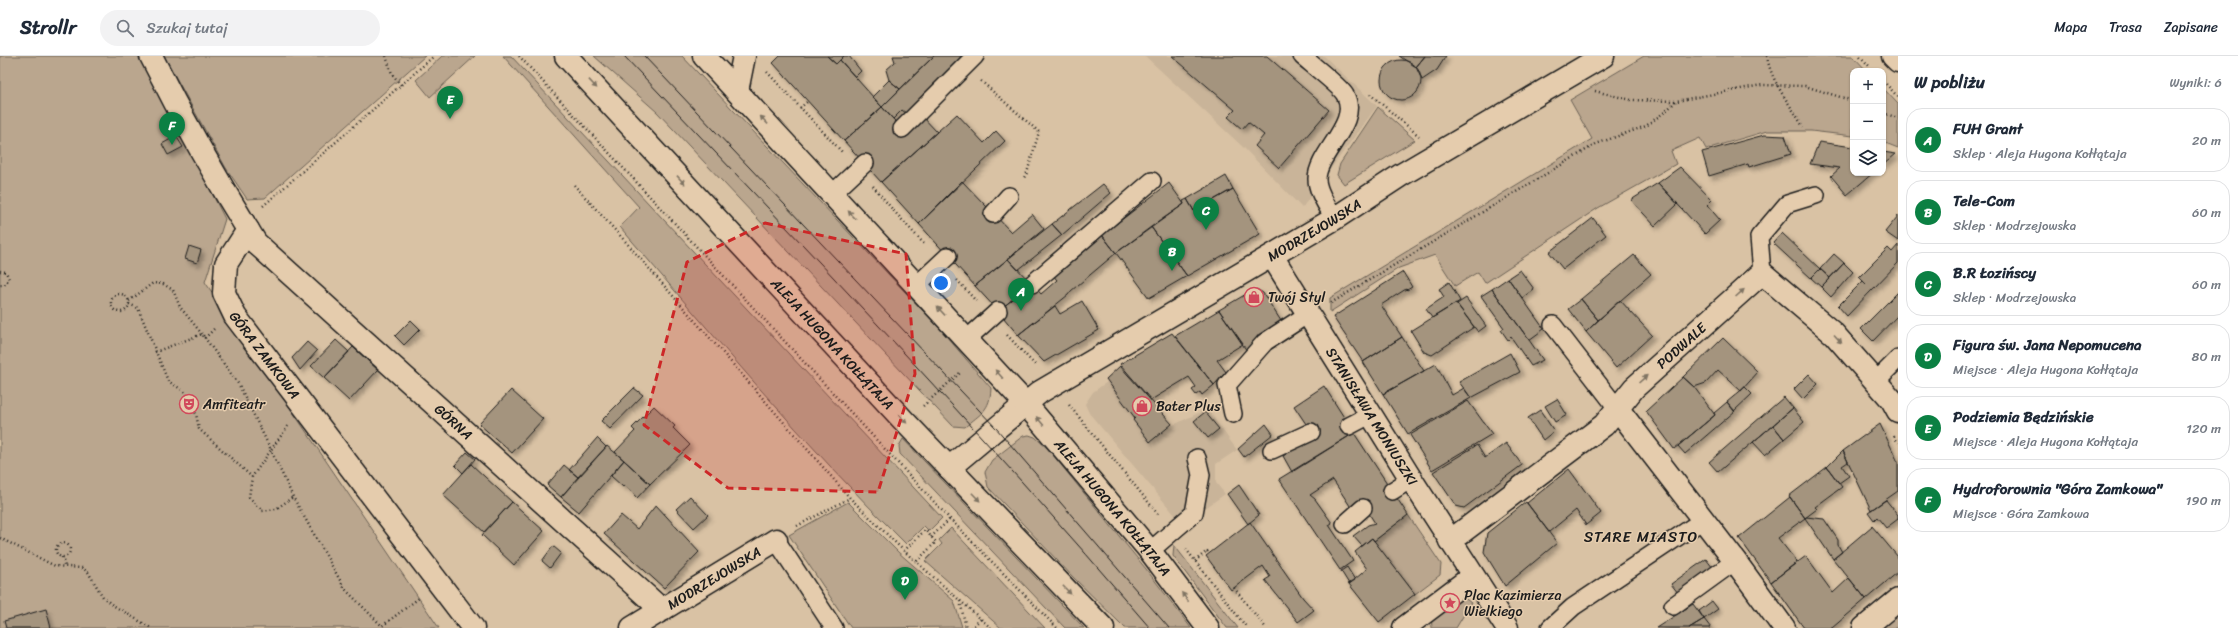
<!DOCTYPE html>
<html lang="pl">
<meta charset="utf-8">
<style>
body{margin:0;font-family:Sriracha,sans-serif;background:#f2f2f3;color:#1f2937}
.controls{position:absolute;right:12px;top:12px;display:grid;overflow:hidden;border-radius:8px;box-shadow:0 1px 3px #0004}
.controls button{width:36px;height:36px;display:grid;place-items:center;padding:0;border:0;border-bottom:1px solid #e0e1e3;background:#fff;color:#1f2937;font:20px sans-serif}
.you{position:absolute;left:941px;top:227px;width:14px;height:14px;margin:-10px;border:3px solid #fff;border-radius:50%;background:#1a73e8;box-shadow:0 0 0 6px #1a73e833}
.badge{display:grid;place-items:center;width:26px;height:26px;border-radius:50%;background:#0b8043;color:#fff;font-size:13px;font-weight:700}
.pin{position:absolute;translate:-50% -33px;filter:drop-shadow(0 1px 2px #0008)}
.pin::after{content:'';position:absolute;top:21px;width:14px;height:12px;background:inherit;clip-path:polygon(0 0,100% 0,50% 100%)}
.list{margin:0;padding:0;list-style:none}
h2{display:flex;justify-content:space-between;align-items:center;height:52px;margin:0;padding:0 16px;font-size:17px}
h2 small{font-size:13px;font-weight:400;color:#747a83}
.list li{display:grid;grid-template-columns:26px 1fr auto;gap:12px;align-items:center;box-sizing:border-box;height:64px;margin:0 8px 8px;padding:0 8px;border:1px solid #e0e1e3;border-radius:16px}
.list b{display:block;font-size:15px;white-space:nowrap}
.list p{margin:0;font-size:13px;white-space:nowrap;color:#747a83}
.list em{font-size:13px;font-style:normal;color:#747a83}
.icon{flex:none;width:22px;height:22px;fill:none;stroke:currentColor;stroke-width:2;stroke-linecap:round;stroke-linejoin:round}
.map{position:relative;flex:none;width:1898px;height:572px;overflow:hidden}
header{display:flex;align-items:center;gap:24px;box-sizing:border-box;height:56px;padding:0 20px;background:#fff;border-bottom:1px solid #e0e1e3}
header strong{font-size:19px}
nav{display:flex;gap:22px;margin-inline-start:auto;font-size:14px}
.search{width:280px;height:36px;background:#f2f2f3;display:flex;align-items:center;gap:10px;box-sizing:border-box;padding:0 14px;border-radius:22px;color:#747a83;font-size:15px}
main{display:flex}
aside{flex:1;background:#fff}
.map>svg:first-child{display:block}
.built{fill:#c9b499}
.green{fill:#baa68e;stroke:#6b6155}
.building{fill:#a4947e;stroke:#1c1c1c;filter:url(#shadow)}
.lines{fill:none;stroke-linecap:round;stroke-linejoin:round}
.service-casing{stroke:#1c1c1c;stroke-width:20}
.minor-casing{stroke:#1c1c1c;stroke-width:25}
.secondary-casing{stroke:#1c1c1c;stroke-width:25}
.path{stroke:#1c1c1c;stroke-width:2.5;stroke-dasharray:1 3;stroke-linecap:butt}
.service{stroke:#e5ccad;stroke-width:17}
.minor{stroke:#e5ccad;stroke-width:22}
.secondary{stroke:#e5ccad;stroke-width:22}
.tram{stroke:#1c1c1c;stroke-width:1}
.oneway{fill:#807464}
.marked{fill:#cd2727;fill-opacity:0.2;stroke:#cd2727;stroke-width:3;stroke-dasharray:8 5;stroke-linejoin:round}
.labels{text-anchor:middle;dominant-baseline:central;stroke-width:3;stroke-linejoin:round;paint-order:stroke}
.street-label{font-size:14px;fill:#1c1c1c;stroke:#e5ccad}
.poi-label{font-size:14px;fill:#1c1c1c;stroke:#e5ccad;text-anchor:start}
.neighbourhood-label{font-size:15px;letter-spacing:1px;fill:#1c1c1c;stroke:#e5ccad}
</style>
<header>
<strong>Strollr</strong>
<div class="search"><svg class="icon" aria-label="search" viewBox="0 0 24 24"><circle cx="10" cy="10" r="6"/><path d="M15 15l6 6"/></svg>Szukaj tutaj</div>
<nav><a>Mapa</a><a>Trasa</a><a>Zapisane</a></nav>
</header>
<main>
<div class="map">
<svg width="1898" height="572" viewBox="0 0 1898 572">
<defs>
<filter id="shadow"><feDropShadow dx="3.5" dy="3.5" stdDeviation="2" flood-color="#0004"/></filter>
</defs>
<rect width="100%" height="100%" fill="#d9c2a4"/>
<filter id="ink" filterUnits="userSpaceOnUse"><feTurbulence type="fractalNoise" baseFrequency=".025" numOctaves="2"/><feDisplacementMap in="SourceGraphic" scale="8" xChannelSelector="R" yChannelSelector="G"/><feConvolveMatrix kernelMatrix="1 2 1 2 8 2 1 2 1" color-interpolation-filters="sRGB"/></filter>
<g filter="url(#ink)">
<!-- built -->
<path class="built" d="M1145,0H1324L1377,50L1302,152L1244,92Z
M1125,313L1171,370L1207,353L1237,394L1216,408V427L1225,438L1197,458L1186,472L1089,357L1085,348L1093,336Z"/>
<!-- green -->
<path class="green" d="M0,0H142L225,163L205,226L439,572H0Z
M164,0H425L265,142L247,143L226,112Z
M442,0H475L430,41L416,24Z
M503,0H511L942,462L929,475L924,470L906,488C804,388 713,279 620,171L639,151Z
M594,0H682L940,273L991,332C990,355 981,357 965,371L953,370L657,56Z
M1644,0H1853L1867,15H1853V80L1811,75H1767L1706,93L1700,82L1671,95L1676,108L1598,152L1485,227L1478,216L1455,230L1435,199L1399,212L1330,256V242L1592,83L1570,44Z
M1883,32L1898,48V92L1883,86Z
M1378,51L1415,84L1344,128L1337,119L1340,108Z
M1029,379L1035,381L1048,393L1146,513L1191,572H1125L1073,521L988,431L985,416L992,404L1023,380Z
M903,383L1084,572H1065L900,398L899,390Z
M848,446L898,496L954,545L962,571L851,572L789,479Z
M1408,459L1441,508L1440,519L1415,538L1374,485Z
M951,472L1045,572H1001L925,505L942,488L939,484Z
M1174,489L1238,572H1227L1173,500Z
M1463,541L1471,547L1456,572H1432L1431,558Z
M1898,553V572H1876Z"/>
<!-- building -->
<path class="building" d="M780,0H827L836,8L840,4L882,51L844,85L773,7Z
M827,0H844L836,8Z
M844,0H849L861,15L855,21L840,4Z
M893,0H934L900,33L889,24L886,14L895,6Z
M934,0H966L907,58L902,54L893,63L882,51Z
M1172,0H1267L1329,54L1279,112L1255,90L1264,79L1248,66L1242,73L1228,61L1235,54Z
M1399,0H1425L1416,11Z
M1425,0H1446L1437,14L1422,24L1416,11Z
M1381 24a20 20 0 1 1 40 0a20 20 0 1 1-40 0Z
M889,24L900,33L882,51L872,41Z
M882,51L905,76L922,60L937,76L881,126L844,85Z
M957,58L984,87L996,75L1005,85L919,168L881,126Z
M1764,79L1785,80L1791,98L1749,111L1748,108L1709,120L1702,96Z
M176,80L183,91L168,99L162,88Z
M1819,86L1853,91V117H1873L1847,139L1831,120L1840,112L1810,108Z
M1883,96L1896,98L1883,109Z
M1680,111L1712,144L1707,149L1720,164L1705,178L1658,127Z
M1226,120L1233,133L1194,155L1187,143Z
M962,125L1011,176L1032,158L1044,173L975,230L919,168Z
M1169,127L1184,148L1116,197L1102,179Z
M1658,127L1678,148L1655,170L1631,144Z
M1103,128L1111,137L1062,179L1052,168Z
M1233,133L1260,178L1187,220L1151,171L1184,148L1183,145L1187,143L1194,155Z
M1898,160V185L1885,176Z
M1593,162L1606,179L1563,213L1549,196Z
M1052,168L1062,179L1018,214L1008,203Z
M1151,171L1187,220L1149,242L1116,197Z
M1782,177L1820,213L1811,222L1773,187Z
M1102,179L1116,197L1071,235L1068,239L1018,279L998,255L1032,228L1041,238L1057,224L1052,218Z
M1898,189V207L1872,234L1859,221L1888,192L1892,196Z
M189,190L201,194L197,207L185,203Z
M1834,198L1844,207L1830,222L1820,213Z
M1634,199L1651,218L1598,264L1581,243Z
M1008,203L1032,228L998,255L975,230Z
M1844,207L1853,216L1831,241L1821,231Z
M1820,213L1830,222L1821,231L1811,222Z
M1520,214L1534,233L1522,242L1508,222Z
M1403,216L1412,231L1407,234L1406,233L1381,249L1402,281L1363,306L1333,261Z
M1508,222L1544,273L1529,284L1492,233Z
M1863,225L1872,234L1847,260L1838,250Z
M1449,226L1460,245L1432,262L1426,253L1444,241L1439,233Z
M1492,233L1529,284L1543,304L1531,310L1511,281L1508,284L1501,274L1504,272L1481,240Z
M1253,234H1258L1263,237L1283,268L1247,295L1219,254Z
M1898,236V259L1873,285L1861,273Z
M1466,242L1486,270L1478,276L1457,248Z
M1581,243L1598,264L1586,276L1568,253Z
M1620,244L1652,279L1616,312L1586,276Z
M1082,245L1099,274L1044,306L1018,279L1055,250L1060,258Z
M1456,247L1474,271L1432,299L1424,296L1411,275Z
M1219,254L1243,288L1217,304L1226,316L1214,329L1175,280Z
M411,264L420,273L404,289L395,280Z
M1172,277L1214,329L1202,339L1200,336L1196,339L1192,334L1196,331L1189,321L1151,344L1120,308Z
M1402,281L1424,315L1383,338L1363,306Z
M1723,282L1758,316L1741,335L1718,314L1706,327L1694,331L1683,321Z
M336,284L349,296L324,322L311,310Z
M307,286L317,295L300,314L292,302Z
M353,291L378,314L349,345L324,322Z
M1510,297L1520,316L1471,342L1459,326Z
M1436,308L1452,339L1464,332L1471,342L1408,378L1383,338Z
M1120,310L1172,368L1150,386L1133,364L1135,362L1106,323Z
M1809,318L1818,328L1803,343L1794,333Z
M1683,321L1694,331L1715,359L1674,393L1646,355Z
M1324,330L1354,377L1292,416L1283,400L1314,380L1294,350Z
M1745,331L1752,338L1734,355L1727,346Z
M634,332L643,339L610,373L601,365Z
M511,334L543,363L512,397L479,368Z
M1784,341L1793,352L1718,416L1709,406Z
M1557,343L1567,359L1555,366L1545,350Z
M1468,345L1492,378L1432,414L1410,379Z
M1727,346L1735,355L1685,398L1678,390L1715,359L1714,357Z
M654,350L675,370L673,372L690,389L650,428L615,396L635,375L632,372Z
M1793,352L1804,366L1784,383L1773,369Z
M1540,354L1554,375L1543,384L1528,362Z
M1205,356L1219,373L1208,382L1194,365Z
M1266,368L1273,378L1244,401L1238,393Z
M1880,368L1898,406V435L1871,454L1843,395Z
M1773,369L1784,383L1765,399L1753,386Z
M1354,377L1408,459L1374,485L1372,482L1362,490L1353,480L1368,469L1375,467L1362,447L1352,453L1333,424L1310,439L1315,443L1332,467L1329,469L1353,505L1340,514L1279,423Z
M597,382L606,391L578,421L569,414Z
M1506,387L1522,409L1464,452L1456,450L1433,416L1477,389L1485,402Z
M607,390L624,404L579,456L561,441Z
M1843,395L1848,406L1842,410L1849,420L1839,427L1827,411Z
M467,396L475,403L463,417L455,409Z
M624,404L650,428L637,442L625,429L623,431L611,420Z
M471,408L512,446L484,476L443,439Z
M564,409L578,421L561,441L547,429Z
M1827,411L1842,431L1815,451L1817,453L1805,462L1789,440Z
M1569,413L1601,457L1586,469L1576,454L1549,476L1527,447Z
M1239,429L1259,459L1248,468L1227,438Z
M690,440L708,459L694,472L676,453Z
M1790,441L1805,462L1778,482L1797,506L1771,526L1739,482Z
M1886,444L1898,459V463L1886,472L1877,461L1874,464L1868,456Z
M512,446L544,475L514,509L482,479Z
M1526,446L1557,487L1505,530L1484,496L1487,477Z
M656,449L699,496L664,532L604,478L621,459L637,473Z
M1806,461L1824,463L1838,484V489L1842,496L1833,503L1805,462Z
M1250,466L1303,542L1314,554L1298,566L1265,524L1270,521L1263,510L1231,534L1206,500Z
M1872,470L1898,501V516L1866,543L1833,503Z
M1372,482L1415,538L1379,566L1349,528L1367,513L1355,496Z
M553,490L561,497L550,512L542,505Z
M1806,500L1833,537L1849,522L1866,543L1832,572H1804L1771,526Z
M1706,503L1713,512L1678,537L1671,528Z
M1347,511L1355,524L1349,528L1341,515Z
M1712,545L1718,553L1704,563L1699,555Z
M1693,548L1704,563L1689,572H1656Z
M46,553L51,572H6L4,565Z
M1704,563L1711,572H1689Z"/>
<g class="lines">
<!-- service casing -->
<g class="service-casing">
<path id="service" d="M1302,0C1311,8 1341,31 1345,39C1361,66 1317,97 1317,123C1317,136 1329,152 1334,163
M902,73L975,0
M832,138L865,107
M993,158L1009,140
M1762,217L1759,181L1787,148L1816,139
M1032,228L1152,125
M917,229L948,200
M1553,269L1617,352
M967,283L998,255
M1875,326L1898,303
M1233,358L1227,329L1265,286L1308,258
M1349,370L1370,359
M1272,394L1311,376
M1392,435L1411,423
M1345,468L1363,452
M776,484L834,572
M1150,495L1194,457L1201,419L1197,402
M1673,550L1735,505
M1550,572L1573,551L1703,464"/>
</g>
<!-- minor casing -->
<g class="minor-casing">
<g id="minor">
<path id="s1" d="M151,0C183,64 218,126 256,187L662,554"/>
<path d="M1893,0L1898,5"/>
<path d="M737,35L744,0"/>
<path id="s2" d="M248,174L226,208L224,237L235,260L473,572"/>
<path id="s3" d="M1272,200L1411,423L1507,572"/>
<path d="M1617,352L1735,505L1784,572"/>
<path id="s4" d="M949,412L1040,336L1334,163L1401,119L1603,0"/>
<path id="s5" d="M1450,485L1604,369L1634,332L1762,217L1834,278L1892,344L1898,355"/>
<path id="s6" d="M632,572L776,484"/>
<path d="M1404,572L1473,520"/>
<path d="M1864,572L1898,544"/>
</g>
</g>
<!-- secondary casing -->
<g class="secondary-casing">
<g id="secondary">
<path id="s7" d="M566,0L905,366L1103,572"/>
<path id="s8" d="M704,0L1025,347L1150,495L1208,572"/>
</g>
</g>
<!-- path -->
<path class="path" d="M386,0L392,18L401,29
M519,0L950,463L1057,572
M1767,0C1771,27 1790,47 1803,71
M1860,0L1869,10
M767,16L843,97
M981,25L1039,76L1027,117L1023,123
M1886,28L1898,41
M1595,35L1631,44L1676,45L1762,29L1805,30L1853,45
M1370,38L1419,80
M800,52L808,45
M1883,57L1898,62
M574,129L625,185L850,442L904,495L991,572
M873,130L893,154L925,189
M263,150L434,0
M0,215L6,216L9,223L4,229H0
M957,224L976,245
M111 247a9 9 0 1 1 18 0a9 9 0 1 1-18 0Z
M129,245L153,227L163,228L173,234L180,251L202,278
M1331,247L1596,88L1646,70L1666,55L1676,45
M129,248L138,252L168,325L184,335L196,358L199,373L252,421
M214,273L205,282L239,329L271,394L252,421L249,441L262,455L276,453L293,441
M1007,279L1036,310
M155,296L202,278L205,282
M1069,349L1158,458
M923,350L961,316
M288,370L271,394L293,441L345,533L382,570L419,542
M1894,380L1898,387
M797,470L850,442
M931,481L950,463
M0,482L55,510L82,512L88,516L103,541L111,548L151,572
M56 494a7 7 0 1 1 14 0a7 7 0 1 1-14 0Z
M1186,493L1247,572
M904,495L925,474L936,486L916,506
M62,501L65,511
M1195,505L1207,495L1209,498
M1234,532L1266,572
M960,545L966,572
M971,572L981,563"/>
<!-- service -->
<use href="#service" class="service"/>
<!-- minor -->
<use href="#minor" class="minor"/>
<!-- secondary -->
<use href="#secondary" class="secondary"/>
<!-- tram -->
<path class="tram" d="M624,0C802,188 982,375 1150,572
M644,0L996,372L1169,572"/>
</g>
<!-- one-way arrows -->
<defs><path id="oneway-solid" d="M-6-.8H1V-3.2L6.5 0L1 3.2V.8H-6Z"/></defs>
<g class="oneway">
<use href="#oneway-solid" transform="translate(593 28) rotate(47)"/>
<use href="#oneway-solid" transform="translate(764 64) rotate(-133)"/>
<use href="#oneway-solid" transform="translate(681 124) rotate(47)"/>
<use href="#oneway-solid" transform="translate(852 159) rotate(-133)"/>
<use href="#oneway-solid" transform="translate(1740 237) rotate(-42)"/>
<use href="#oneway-solid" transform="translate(941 255) rotate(-133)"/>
<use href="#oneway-solid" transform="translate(1838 283) rotate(48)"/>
<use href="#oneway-solid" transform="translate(999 318) rotate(-132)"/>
<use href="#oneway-solid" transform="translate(1643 323) rotate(-42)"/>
<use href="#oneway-solid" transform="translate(903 363) rotate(48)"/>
<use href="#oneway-solid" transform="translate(1040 365) rotate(-130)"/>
<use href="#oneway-solid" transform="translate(976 441) rotate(46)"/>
<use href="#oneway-solid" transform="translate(1067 534) rotate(46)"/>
<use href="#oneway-solid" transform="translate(1185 541) rotate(-127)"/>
</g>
</g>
<!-- marked area -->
<path class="marked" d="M765,167L906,198L915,318L878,436L728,432L644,369L687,206Z"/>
<!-- icons -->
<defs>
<g id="shop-ring" transform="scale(1)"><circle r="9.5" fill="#e5ccad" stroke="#d1495b" stroke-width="1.5"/><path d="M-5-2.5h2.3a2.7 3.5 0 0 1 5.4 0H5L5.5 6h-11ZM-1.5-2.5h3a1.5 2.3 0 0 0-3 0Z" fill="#d1495b"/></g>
<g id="theatre-ring" transform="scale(1)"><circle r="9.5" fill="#e5ccad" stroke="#d1495b" stroke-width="1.5"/><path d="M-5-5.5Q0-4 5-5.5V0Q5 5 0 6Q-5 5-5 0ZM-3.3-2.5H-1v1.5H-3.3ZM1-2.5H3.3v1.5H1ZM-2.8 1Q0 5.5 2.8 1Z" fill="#d1495b"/></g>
<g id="sight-ring" transform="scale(1)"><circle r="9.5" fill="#e5ccad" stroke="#d1495b" stroke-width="1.5"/><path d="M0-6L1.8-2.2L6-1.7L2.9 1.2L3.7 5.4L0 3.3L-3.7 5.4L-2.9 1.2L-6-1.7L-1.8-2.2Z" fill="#d1495b"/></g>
</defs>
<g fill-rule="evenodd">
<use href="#shop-ring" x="1254" y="241"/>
<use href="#theatre-ring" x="189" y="348"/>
<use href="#shop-ring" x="1142" y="350"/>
<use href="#sight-ring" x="1450" y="547"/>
</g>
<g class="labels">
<!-- street labels -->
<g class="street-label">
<text stroke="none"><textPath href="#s4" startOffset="437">MODRZEJOWSKA</textPath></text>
<text stroke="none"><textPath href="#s7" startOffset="392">ALEJA HUGONA KOŁŁĄTAJA</textPath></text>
<text stroke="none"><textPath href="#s5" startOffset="304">PODWALE</textPath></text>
<text stroke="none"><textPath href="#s2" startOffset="144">GÓRA ZAMKOWA</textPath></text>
<text stroke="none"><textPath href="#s3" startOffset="189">STANISŁAWA MONIUSZKI</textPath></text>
<text stroke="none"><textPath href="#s1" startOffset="481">GÓRNA</textPath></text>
<text stroke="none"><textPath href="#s8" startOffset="609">ALEJA HUGONA KOŁŁĄTAJA</textPath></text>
<text stroke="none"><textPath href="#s6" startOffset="96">MODRZEJOWSKA</textPath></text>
</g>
<!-- poi labels -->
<g class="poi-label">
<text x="1268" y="241">Twój Styl</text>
<text x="203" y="348">Amfiteatr</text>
<text x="1156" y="350">Bater Plus</text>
<text x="1464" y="539">Plac Kazimierza<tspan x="1464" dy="16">Wielkiego</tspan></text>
</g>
<!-- neighbourhood labels -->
<g class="neighbourhood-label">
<text x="1641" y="481">STARE MIASTO</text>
</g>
</g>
</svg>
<div class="controls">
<button>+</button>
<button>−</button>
<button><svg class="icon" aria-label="layers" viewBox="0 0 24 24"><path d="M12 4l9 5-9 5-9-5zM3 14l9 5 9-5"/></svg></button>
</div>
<div class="you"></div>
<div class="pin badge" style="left:1021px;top:255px">A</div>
<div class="pin badge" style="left:1172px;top:215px">B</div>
<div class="pin badge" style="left:1206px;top:174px">C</div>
<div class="pin badge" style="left:905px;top:544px">D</div>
<div class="pin badge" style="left:450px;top:63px">E</div>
<div class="pin badge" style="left:172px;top:89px">F</div>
</div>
<aside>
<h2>W pobliżu<small>Wyniki: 6</small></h2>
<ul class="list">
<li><span class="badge">A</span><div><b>FUH Grant</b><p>Sklep · Aleja Hugona Kołłątaja</p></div><em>20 m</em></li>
<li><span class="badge">B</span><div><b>Tele-Com</b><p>Sklep · Modrzejowska</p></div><em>60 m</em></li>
<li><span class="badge">C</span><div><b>B.R Łozińscy</b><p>Sklep · Modrzejowska</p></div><em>60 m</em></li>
<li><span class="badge">D</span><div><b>Figura św. Jana Nepomucena</b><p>Miejsce · Aleja Hugona Kołłątaja</p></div><em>80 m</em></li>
<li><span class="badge">E</span><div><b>Podziemia Będzińskie</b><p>Miejsce · Aleja Hugona Kołłątaja</p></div><em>120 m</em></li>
<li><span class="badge">F</span><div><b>Hydroforownia &quot;Góra Zamkowa&quot;</b><p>Miejsce · Góra Zamkowa</p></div><em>190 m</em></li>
</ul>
</aside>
</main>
